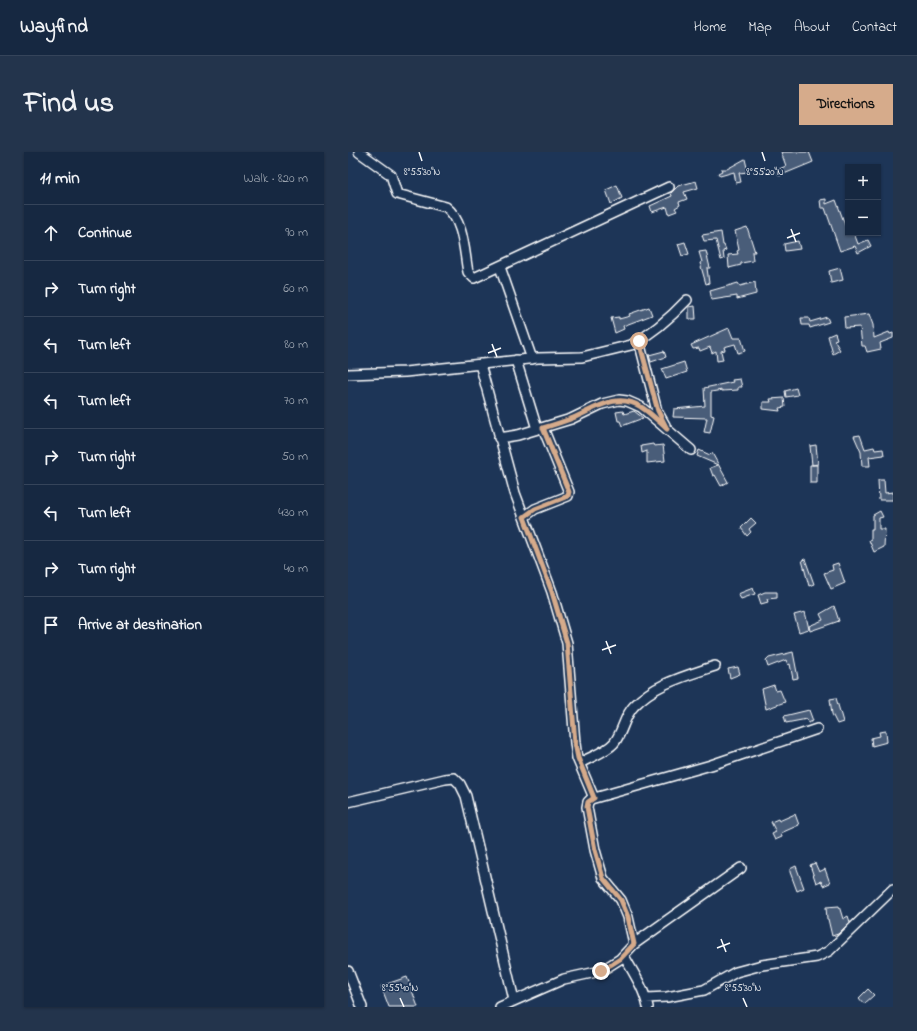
<!DOCTYPE html>
<meta charset="utf-8">
<style>
body{margin:0;font-family:"Indie Flower",sans-serif;background:#23344c;color:#f1f3f6}
.controls{position:absolute;right:12px;top:12px;display:grid;overflow:hidden;border-radius:0px;box-shadow:0 1px 3px #0004}
.controls button{width:36px;height:36px;display:grid;place-items:center;padding:0;border:0;border-bottom:1px solid #35445a;background:#162841;color:#f1f3f6;font:20px sans-serif}
.stop{position:absolute;width:12px;height:12px;margin:-9px;border:3px solid #d6ab8b;border-radius:50%;background:#fff}
.stop.end{background:#d6ab8b;border-color:#fff;box-shadow:0 1px 4px #0008}
.list{margin:0;padding:0;list-style:none}
h2{display:flex;justify-content:space-between;align-items:center;height:52px;margin:0;padding:0 16px;font-size:17px}
h2 small{font-size:13px;font-weight:400;color:#9ea6b1}
.list li{display:grid;grid-template-columns:26px 1fr auto;gap:12px;align-items:center;box-sizing:border-box;height:56px;padding:0 16px;border-top:1px solid #35445a}
.list b{display:block;font-size:15px;white-space:nowrap}
.list em{font-size:13px;font-style:normal;color:#9ea6b1}
.icon{flex:none;width:22px;height:22px;fill:none;stroke:currentColor;stroke-width:2;stroke-linecap:round;stroke-linejoin:round}
.map{position:relative;flex:none;width:545px;height:855px;overflow:hidden;border-radius:0px}
header{display:flex;align-items:center;gap:24px;box-sizing:border-box;height:56px;padding:0 20px;background:#162841;border-bottom:1px solid #35445a}
header strong{font-size:19px}
nav{display:flex;gap:22px;margin-inline-start:auto;font-size:14px}
.intro{display:flex;align-items:center;justify-content:space-between;box-sizing:border-box;height:96px;padding:0 24px}
h1{margin:0;font-size:28px}
.button{padding:10px 18px;border-radius:0px;background:#d6ab8b;color:#111;font-size:14px;font-weight:700}
main{display:flex;gap:24px;padding:0 24px}
aside{flex:1;background:#162841;border-radius:0px;box-shadow:0 1px 3px #0004}
.map>svg:first-child{display:block}
.building{fill:#4a5d79;stroke:#fff}
.lines{fill:none;stroke-linecap:round;stroke-linejoin:round}
.minor-casing{stroke:#fff;stroke-width:12}
.minor{stroke:#1d3557;stroke-width:9}
.route{stroke:#d6ab8b;stroke-width:5}
.ticks{fill:none;stroke:#fff;stroke-width:1.5}
.ticks-label{font-size:10px;text-anchor:middle;fill:#fff;stroke:#1d3557;stroke-width:3;stroke-linejoin:round;paint-order:stroke}
</style>
<header>
<strong>Wayfind</strong>
<nav><a>Home</a><a>Map</a><a>About</a><a>Contact</a></nav>
</header>
<div class="intro"><h1>Find us</h1><a class="button">Directions</a></div>
<main>
<aside>
<h2>11 min<small>Walk · 820 m</small></h2>
<ul class="list">
<li><svg class="icon" aria-label="ahead" viewBox="0 0 24 24"><path d="M12 20V5M6 11l6-6 6 6"/></svg><div><b>Continue</b></div><em>90 m</em></li>
<li><svg class="icon" aria-label="right" viewBox="0 0 24 24"><path d="M7 20v-9h11M14 6l5 5-5 5"/></svg><div><b>Turn right</b></div><em>60 m</em></li>
<li><svg class="icon" aria-label="left" viewBox="0 0 24 24"><path d="M17 20v-9H6M10 6l-5 5 5 5"/></svg><div><b>Turn left</b></div><em>80 m</em></li>
<li><svg class="icon" aria-label="left" viewBox="0 0 24 24"><path d="M17 20v-9H6M10 6l-5 5 5 5"/></svg><div><b>Turn left</b></div><em>70 m</em></li>
<li><svg class="icon" aria-label="right" viewBox="0 0 24 24"><path d="M7 20v-9h11M14 6l5 5-5 5"/></svg><div><b>Turn right</b></div><em>50 m</em></li>
<li><svg class="icon" aria-label="left" viewBox="0 0 24 24"><path d="M17 20v-9H6M10 6l-5 5 5 5"/></svg><div><b>Turn left</b></div><em>430 m</em></li>
<li><svg class="icon" aria-label="right" viewBox="0 0 24 24"><path d="M7 20v-9h11M14 6l5 5-5 5"/></svg><div><b>Turn right</b></div><em>40 m</em></li>
<li><svg class="icon" aria-label="arrive" viewBox="0 0 24 24"><path d="M6 21V4h12l-3 4 3 4H6"/></svg><div><b>Arrive at destination</b></div></li>
</ul>
</aside>
<div class="map">
<svg width="545" height="855" viewBox="0 0 545 855">
<rect width="100%" height="100%" fill="#1d3557"/>
<filter id="ink" filterUnits="userSpaceOnUse"><feTurbulence type="fractalNoise" baseFrequency=".025" numOctaves="2"/><feDisplacementMap in="SourceGraphic" scale="8" xChannelSelector="R" yChannelSelector="G"/><feConvolveMatrix kernelMatrix="1 2 1 2 8 2 1 2 1" color-interpolation-filters="sRGB"/></filter>
<g filter="url(#ink)">
<!-- building -->
<path class="building" d="M433,0H461L465,10L431,24L429,18L438,14Z
M397,7L400,20L391,21L393,30L388,31L386,20L372,24L370,21L374,19L373,17H379Z
M348,29L350,36L336,40L339,47L331,50L332,53L327,56L329,59L321,62L319,55L304,60L302,54L324,44L323,41L330,34Z
M269,33L274,46L263,52L258,38Z
M478,47V52L488,48L500,81H506L510,92L520,88L523,94L510,101L507,94L492,99L477,56H473L472,48Z
M399,75L407,100H404L405,109L393,111V113L381,116L380,103L390,102L389,99L391,98L387,79Z
M373,80L375,93H376L378,98L375,99L376,107L373,108L368,88L356,89L354,83Z
M450,89L452,97L437,99L436,92Z
M337,90L341,102L334,104L330,92Z
M358,99L362,116H359L361,131L358,132L352,111L354,110L351,100Z
M492,116L495,128L483,131L481,119Z
M407,130L408,142L389,147V144L364,148L362,139L390,131L392,134Z
M347,154L348,167H341V155Z
M301,155L304,163L275,174L276,177L267,181L263,166L271,165V167L282,164L281,162Z
M521,162L525,173L526,186L541,180L542,182L545,181V186L532,191L533,197L519,200L517,194H514L512,175L497,176L496,165Z
M479,165L481,170L462,176L461,173H454L453,166H461L462,170Z
M381,176L385,186H393L397,199L390,201L387,192L376,195L377,198L373,199L375,208L369,209L368,199L364,201L362,195L352,199L351,196L345,197L343,193Z
M487,181L489,187L486,188L492,198L485,202L480,184Z
M316,199L318,205L303,210L301,203Z
M336,210L339,220L318,227L314,217Z
M392,227L394,235H390V238L374,239V238L363,240V263L366,264L362,281L356,280L359,266L325,265L326,257L357,254L356,236L385,230L384,228Z
M448,236L450,243L438,245L437,239Z
M436,246L437,255L431,256L432,259L415,257V250H423L422,247Z
M275,259L276,262L286,259L295,266L274,274L272,269H270L268,260Z
M512,283L517,297L526,295L527,298L535,297L536,303L521,305L522,314H514L513,300L506,284Z
M305,292L306,294L315,293L317,309L299,311V299L294,301L293,294Z
M468,293L470,312L464,313L462,294Z
M351,298L362,303L364,301L380,330L373,334L367,323L365,324L362,316L370,313L349,304Z
M462,313H469V331H462Z
M530,328H536L537,341L545,340V348H531Z
M532,359L535,365L531,366V377H537L536,395L526,400L521,388L523,387V377H525V363Z
M403,366L408,371L401,377L403,380L399,384L393,376Z
M457,407L466,432L461,434L454,408Z
M490,411L497,431L483,437L476,421L485,418L484,413Z
M405,436L407,442L393,447L390,442Z
M417,440H429V446L419,447L420,450L413,452L410,443Z
M486,454L491,469L462,479L461,474L475,468L472,462Z
M457,460L461,477L451,480L446,463Z
M445,500L450,526L445,527L442,512L440,513L438,508L420,515L418,509L421,506Z
M390,515L392,522L382,526L380,517Z
M426,533L428,539L432,538L437,550L418,557L414,537Z
M488,546L495,570L489,572L484,562L482,547Z
M461,558L465,569L460,571L459,567L438,571L436,564Z
M538,579L539,590L524,594L523,586L532,584L531,580Z
M447,662L451,673L433,681L434,685L427,688L424,682L428,680L423,670L430,667L431,669Z
M467,711L471,720L477,717L482,731L475,734L473,729L468,731L462,713Z
M448,714L456,736L449,739L442,720V717Z
M491,754L495,767L500,764L502,770L490,782L484,784L480,767H479L478,755Z
M59,825L70,855H41L33,834Z
M520,837L526,843L516,852L511,846Z"/>
<g class="lines">
<!-- minor casing -->
<g class="minor-casing">
<path id="minor" d="M11,0L43,23L49,42L98,55C116,69 116,99 120,120L126,126L321,35
M152,115L184,207
M291,189L309,259L317,273
M168,208L189,277
M132,212L167,341L204,440L219,491L227,591L229,606L246,646
M0,222L57,220L190,206L234,205L283,193C305,181 322,166 339,148
M151,286L170,283L223,267L254,252L271,248L279,249L293,255L343,298
M176,365L187,357L220,344L221,340L195,276
M232,611C242,605 258,600 266,591C275,580 276,564 286,554C308,531 338,524 367,514
M0,650L97,627L106,626L112,632L118,644L166,848
M286,792L280,765L273,748L255,726L247,698L239,655L240,650L243,647L363,613L469,577
M276,804C285,820 296,836 300,855
M0,819L14,855
M298,846L319,845L356,838L388,820L414,813L469,805L481,799L545,737
M152,855L216,827L253,819L272,807L286,792L393,716"/>
</g>
<!-- minor -->
<use href="#minor" class="minor"/>
</g>
</g>
<g class="lines" filter="url(#ink)">
<!-- route -->
<path class="route" d="M253,819L272,807L286,792L280,765L273,748L255,726L247,698L239,655L240,650L246,646L230,606L227,591L219,491L204,440L176,365L187,357L220,344L221,340L195,276C205,273 215,270 225,266C247,257 269,239 293,255C303,261 311,270 319,277L310,259L291,189"/>
</g>
<!-- ticks -->
<path class="ticks" d="M71,0L74,9M414,0L417,9M443,77L448,90M439,86L452,81M144,192L149,205M140,201L153,196M258,489L263,502M254,498L268,493M373,787L378,800M369,796L382,791M52,846L56,855M395,846L399,855"/>
<g class="ticks-label">
<text x="74" y="23">8°55'30"N</text>
<text x="417" y="23">8°55'20"N</text>
<text x="52" y="839">8°55'40"N</text>
<text x="395" y="839">8°55'30"N</text>
</g>
</svg>
<div class="controls">
<button>+</button>
<button>−</button>
</div>
<div class="stop" style="left:291px;top:189px"></div>
<div class="stop end" style="left:253px;top:819px"></div>
</div>
</main>
